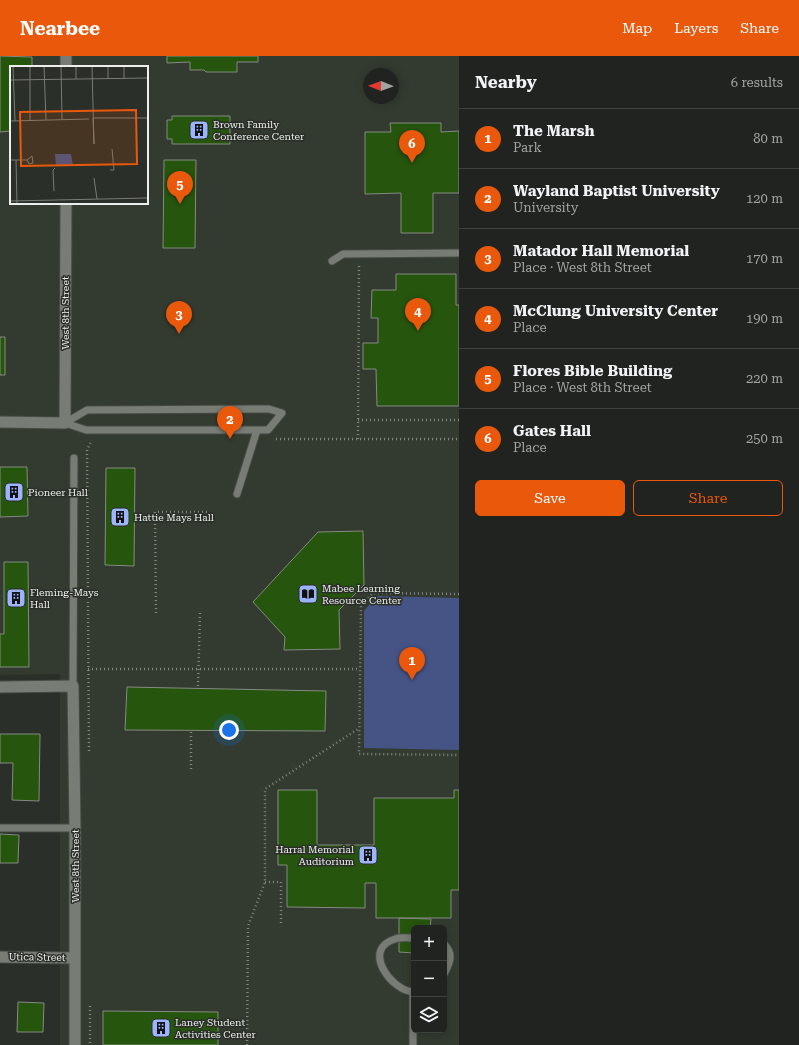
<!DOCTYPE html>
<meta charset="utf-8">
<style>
body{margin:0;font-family:"Roboto Serif",serif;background:#2d2f2c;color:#f1f3f6}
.controls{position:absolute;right:12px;bottom:12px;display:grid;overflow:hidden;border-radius:6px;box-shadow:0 2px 10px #0003}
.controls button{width:36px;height:36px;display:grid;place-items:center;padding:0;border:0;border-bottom:1px solid #3d403d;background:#20231f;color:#f1f3f6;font:20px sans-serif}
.compass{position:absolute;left:363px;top:12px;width:36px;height:36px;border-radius:50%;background:#20231f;box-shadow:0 2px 10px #0003;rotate:271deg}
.you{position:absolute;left:229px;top:674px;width:14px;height:14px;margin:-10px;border:3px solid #fff;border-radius:50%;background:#1a73e8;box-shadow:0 0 0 6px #1a73e833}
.badge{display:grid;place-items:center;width:26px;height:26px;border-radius:50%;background:#ea580c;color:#fff;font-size:13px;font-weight:700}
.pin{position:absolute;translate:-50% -33px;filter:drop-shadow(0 1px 2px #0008)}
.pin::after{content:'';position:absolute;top:21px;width:14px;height:12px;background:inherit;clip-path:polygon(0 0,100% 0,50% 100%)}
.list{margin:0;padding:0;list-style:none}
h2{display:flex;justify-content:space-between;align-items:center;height:52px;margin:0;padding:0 16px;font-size:17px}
h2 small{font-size:13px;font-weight:400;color:#a2a4a4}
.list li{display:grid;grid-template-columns:26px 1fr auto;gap:12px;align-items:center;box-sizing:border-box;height:60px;padding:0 16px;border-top:1px solid #3d403d}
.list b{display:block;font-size:15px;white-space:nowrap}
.list p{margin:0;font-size:13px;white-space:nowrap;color:#a2a4a4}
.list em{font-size:13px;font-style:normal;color:#a2a4a4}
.actions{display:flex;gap:8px;padding:12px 16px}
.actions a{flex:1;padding:9px 0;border:1px solid #ea580c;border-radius:6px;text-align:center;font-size:14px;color:#ea580c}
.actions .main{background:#ea580c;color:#fff}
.icon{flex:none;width:22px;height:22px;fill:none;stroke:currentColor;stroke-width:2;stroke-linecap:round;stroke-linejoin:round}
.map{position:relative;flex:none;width:459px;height:989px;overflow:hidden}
header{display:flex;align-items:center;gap:24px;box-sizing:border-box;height:56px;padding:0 20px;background:#ea580c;color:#fff}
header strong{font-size:19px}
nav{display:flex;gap:22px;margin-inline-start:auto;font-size:14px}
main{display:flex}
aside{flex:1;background:#20231f}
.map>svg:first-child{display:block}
.built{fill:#333b30;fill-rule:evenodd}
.green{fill:#455485}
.building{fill:#26550d;stroke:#858a83}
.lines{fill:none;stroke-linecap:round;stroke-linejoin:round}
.service-casing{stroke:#474b46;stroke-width:9}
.minor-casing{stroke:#474b46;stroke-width:13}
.path{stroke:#828580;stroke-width:2.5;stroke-dasharray:1 3;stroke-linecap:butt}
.service{stroke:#777c75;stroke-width:7}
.minor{stroke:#777c75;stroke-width:11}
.labels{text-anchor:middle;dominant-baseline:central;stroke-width:3;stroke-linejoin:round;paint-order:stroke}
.poi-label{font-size:10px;fill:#ebeeea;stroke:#2b2f29;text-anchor:start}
.street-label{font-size:10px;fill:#ebeeea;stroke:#2b2f29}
.inset-road{fill:none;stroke:#787b76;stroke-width:1}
.view{fill:#e8590c;fill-opacity:0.15;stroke:#e8590c;stroke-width:2}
.inset-edge{fill:none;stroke:#ebeeea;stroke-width:2}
</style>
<header>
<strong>Nearbee</strong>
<nav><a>Map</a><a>Layers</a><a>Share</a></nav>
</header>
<main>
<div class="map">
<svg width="459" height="989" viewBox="0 0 459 989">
<rect width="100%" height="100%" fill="#2b2f29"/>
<!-- built -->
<path class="built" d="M0,0H459V989H60V618L0,619ZM11,11H147V147H11ZM369,18H393V42H369ZM414,872H444V974H414Z"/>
<!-- green -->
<path class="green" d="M377,540L459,542V694L364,692V555Z"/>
<!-- building -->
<path class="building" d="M0,0L32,1V11H11V75L0,76Z
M167,0H258V6H237V16H206L204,14H190V6L167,7Z
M172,60H230V88H172V83H167V64H172Z
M390,67H441V76L459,75V137H433V177H401V137L365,138V76H391Z
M164,104H196L195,192H163Z
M396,218H456V249H459V350H377L376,313H363V287H378V262H371L372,234H396Z
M0,281H5V319H0Z
M0,411H27L28,460L0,461Z
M106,412H135L134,510L105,509Z
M363,475L364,529L339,554L340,593L284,594L285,581L253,546L318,476Z
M4,506H28L29,611H0V578H4Z
M127,631L326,635L325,675L125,674Z
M0,678H40L39,745L12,744L13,707H0Z
M278,734H317V789H374V742H454V734H459V834H451V862H376V827H365V852L287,851V809H278Z
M0,778L19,779L18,807H0Z
M399,862L431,863L430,872H414V897L399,896Z
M18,946L44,947L43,976H17Z
M103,955L218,956V989H103Z"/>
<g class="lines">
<!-- service casing -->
<g class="service-casing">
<path id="service" d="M332,205L343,198L459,197
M269,353L282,357L268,374H86L65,367L87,354Z
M237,438L257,374
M73,630L74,402
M0,772H75
M414,882C408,882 401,881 395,883C361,893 391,935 414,936
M444,888C454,898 450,907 444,918
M413,936V989"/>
</g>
<!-- minor casing -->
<g class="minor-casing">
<path id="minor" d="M66,11V0
M0,366L65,367L66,147
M0,631L73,630L75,772V989
M0,901L74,902"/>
</g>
<!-- path -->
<path class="path" d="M358,364H459
M276,383H459
M358,383L359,208
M459,538L373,537L361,550L359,698L459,699
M156,557L155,456H208
M88,613H360
M198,630L200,557
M191,676V713
M89,695L87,394L92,384
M265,826H281V869
M90,950V989
M247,989L248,870L265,826V733L358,673"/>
<!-- service -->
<use href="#service" class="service"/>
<!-- minor -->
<use href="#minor" class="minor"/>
</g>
<!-- icons -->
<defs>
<g id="building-square" transform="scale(1)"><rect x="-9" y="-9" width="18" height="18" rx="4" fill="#9cb4fd" stroke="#2b2f29"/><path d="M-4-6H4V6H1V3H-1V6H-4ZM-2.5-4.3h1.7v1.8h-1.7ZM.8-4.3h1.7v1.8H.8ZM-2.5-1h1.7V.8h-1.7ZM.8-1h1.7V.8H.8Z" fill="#111"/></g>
<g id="library-square" transform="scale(1)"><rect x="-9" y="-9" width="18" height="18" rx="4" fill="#9cb4fd" stroke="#2b2f29"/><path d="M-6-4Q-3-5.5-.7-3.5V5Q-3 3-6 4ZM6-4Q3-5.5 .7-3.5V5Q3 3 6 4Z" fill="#111"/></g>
</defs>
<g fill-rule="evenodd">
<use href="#building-square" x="199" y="74"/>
<use href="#building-square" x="14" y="436"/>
<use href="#building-square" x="120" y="461"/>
<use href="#library-square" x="308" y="538"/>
<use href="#building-square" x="16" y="542"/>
<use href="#building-square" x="368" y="799"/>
<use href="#building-square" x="161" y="972"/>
</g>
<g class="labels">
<!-- poi labels -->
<g class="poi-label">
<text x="213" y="68">Brown Family<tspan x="213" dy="12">Conference Center</tspan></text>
<text x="28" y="436">Pioneer Hall</text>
<text x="134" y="461">Hattie Mays Hall</text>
<text x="322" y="532">Mabee Learning<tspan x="322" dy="12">Resource Center</tspan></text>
<text x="30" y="536">Fleming-Mays<tspan x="30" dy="12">Hall</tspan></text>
<text x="354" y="793" text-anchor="end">Harral Memorial<tspan x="354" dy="12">Auditorium</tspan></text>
<text x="175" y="966">Laney Student<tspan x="175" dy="12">Activities Center</tspan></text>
</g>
<!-- street labels -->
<g class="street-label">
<text transform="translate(65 257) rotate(-90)">West 8th Street</text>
<text transform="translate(75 810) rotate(-90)">West 8th Street</text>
<text transform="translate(37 901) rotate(1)">Utica Street</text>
</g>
</g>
<!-- overview -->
<g transform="translate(10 10)">
<rect width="138" height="138" fill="#2b2f29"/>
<path d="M45,88H61L63,100H46Z" fill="#455485"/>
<path class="inset-road" d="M3,0L5,55M20,0V54M34,0L36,54M51,0L52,54M66,0V13M82,0L84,78M98,0V13M114,0V13M0,14L138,12M83,52H138M83,52L84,78M0,55L79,53M0,94H17L22,90L23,97L19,98L17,94M6,94L7,138M100,104H104L102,83M84,112L87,133M44,125L43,104L45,102M0,135L138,132"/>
<path class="view" d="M126,44L127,98L11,100L10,46Z"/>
<rect width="138" height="138" class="inset-edge"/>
</g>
</svg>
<div class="controls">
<button>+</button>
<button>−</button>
<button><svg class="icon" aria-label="layers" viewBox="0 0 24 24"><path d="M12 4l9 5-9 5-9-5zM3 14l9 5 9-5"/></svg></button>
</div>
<svg class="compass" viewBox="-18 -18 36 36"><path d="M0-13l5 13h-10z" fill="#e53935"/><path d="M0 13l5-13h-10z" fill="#a2a4a4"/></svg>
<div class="you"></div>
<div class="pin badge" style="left:412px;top:624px">1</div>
<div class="pin badge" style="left:230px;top:383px">2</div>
<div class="pin badge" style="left:179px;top:278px">3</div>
<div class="pin badge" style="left:418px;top:275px">4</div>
<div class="pin badge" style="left:180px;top:148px">5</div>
<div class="pin badge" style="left:412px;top:107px">6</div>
</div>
<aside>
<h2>Nearby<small>6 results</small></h2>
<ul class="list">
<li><span class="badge">1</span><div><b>The Marsh</b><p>Park</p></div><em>80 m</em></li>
<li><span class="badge">2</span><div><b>Wayland Baptist University</b><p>University</p></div><em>120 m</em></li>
<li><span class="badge">3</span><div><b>Matador Hall Memorial</b><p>Place · West 8th Street</p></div><em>170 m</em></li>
<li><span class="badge">4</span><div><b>McClung University Center</b><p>Place</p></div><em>190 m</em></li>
<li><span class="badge">5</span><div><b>Flores Bible Building</b><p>Place · West 8th Street</p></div><em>220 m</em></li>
<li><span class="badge">6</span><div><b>Gates Hall</b><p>Place</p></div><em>250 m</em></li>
</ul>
<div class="actions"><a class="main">Save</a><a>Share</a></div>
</aside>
</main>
